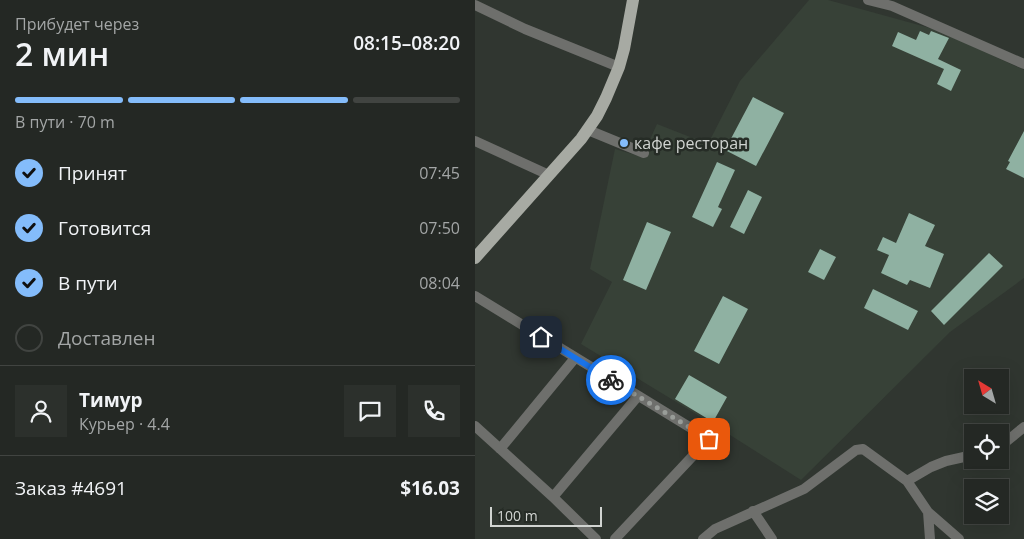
<!DOCTYPE html>
<html lang="ru">
<head>
<meta charset="utf-8">
<style>
	:root { --surface:#242824; --page:#2c302c; --text:#f1f3f6; --muted:#a3a6a6; --line:#414441; --accent:#84bcfb }
	body { margin:0; font-family:"Open Sans",sans-serif; background:var(--page); color:var(--text); height:100vh; display:flex; flex-direction:column; font-size:19px; white-space:nowrap }
	* { box-sizing:border-box; margin:0 }
	p { font-size:16px; color:var(--muted) }
	.icon { flex:none; width:28px; height:28px; fill:none; stroke:currentColor; stroke-width:2; stroke-linecap:round; stroke-linejoin:round }
	.map { position:relative; flex:1; overflow:hidden }
	.side { display:flex; flex-direction:column; background:var(--surface); width:475px }
	.side>* { flex:none }
	.needle { width:32px; rotate:323deg }
	.buttons { position:absolute; left:489px; top:369px; display:grid; gap:10px }
	.buttons a { display:grid; place-items:center; width:45px; height:45px; border-radius:0px; background:var(--surface); box-shadow:0 5px 20px #0002,0 0 0 1px var(--line); font-size:25px }
	.scale { position:absolute; left:15px; bottom:12px; width:112px; box-sizing:border-box; padding-left:5px; border:2px solid #d1d4d1; border-top:0; font-size:14px; line-height:18px; white-space:nowrap; color:#d1d4d1; -webkit-text-stroke:4px #262c26; paint-order:stroke }
	.pin { position:absolute; display:grid; place-items:center; width:42px; height:42px; color:#fff; margin:-21px; border-radius:10px; box-shadow:0 2px 8px #0006 }
	.courier { position:absolute; display:grid; place-items:center; width:50px; height:50px; margin:-25px; border:4px solid #1a73e8; border-radius:50%; background:#fff; color:#222; box-shadow:0 1px 6px #0007 }
	.overview em { font-style:normal; font-weight:600 }
	.overview div { display:flex; flex-direction:column-reverse }
	.overview { display:flex; align-items:center; justify-content:space-between; height:85px; padding:0 15px }
	h1 { font-size:32px; font-weight:600; line-height:38px }
	.bar { display:grid; grid-template-columns:repeat(4,1fr); gap:8px 5px; align-content:center; height:60px; padding:0 15px }
	.bar i { height:6px; border-radius:4px; background:var(--line) }
	.bar .current { background:var(--accent) }
	.bar p { grid-column:span 4 }
	.line { display:flex; align-items:center; gap:12px; padding:0 15px; border-top:1px solid var(--line) }
	.line div { flex:1 }
	.round { display:grid; place-items:center; flex:none; width:52px; height:52px; border-radius:0px; background:var(--page) }
	ol { padding:0 15px; list-style:none }
	li { display:flex; align-items:center; gap:15px; height:55px }
	li p { margin-inline-start:auto }
	li .icon { padding:5px; border-radius:50%; background:var(--accent); color:#111; stroke-width:4 }
	li:last-child { color:var(--muted) }
	li i { width:28px; height:28px; border:2px solid var(--line); border-radius:50% }
	main { display:flex; flex:1; min-height:0 }
	.map>svg:first-child { display:block }
	.built { fill:#374137 }
	.building { fill:#8fb1a2 }
	.lines { fill:none; stroke-linecap:round; stroke-linejoin:round }
	.minor { stroke:#6e6f6c; stroke-width:10 }
	.major { stroke:#a7aaa3; stroke-width:12 }
	.done { stroke:#999d99; stroke-width:5; stroke-dasharray:0 9 }
	.route { stroke:#1a73e8; stroke-width:6 }
	.poi-dot { fill:#84bcfb; stroke:#262c26; stroke-width:2 }
	.labels { text-anchor:middle; stroke-width:5; stroke-linejoin:round; paint-order:stroke }
	.poi-label { font-size:16px; fill:#d1d4d1; stroke:#262c26; text-anchor:start }
</style>
</head>
<body>
<main>
<section class="side">
<div class="overview"><div><h1>2 мин</h1><p>Прибудет через</p></div><em>08:15–08:20</em></div>
<div class="bar"><i class="current"></i><i class="current"></i><i class="current"></i><i></i><p>В пути · 70 m</p></div>
<ol>
<li><svg class="icon" aria-label="check" viewBox="0 0 24 24"><path d="M5 12l5 5 9-10"/></svg>Принят<p>07:45</p></li>
<li><svg class="icon" aria-label="check" viewBox="0 0 24 24"><path d="M5 12l5 5 9-10"/></svg>Готовится<p>07:50</p></li>
<li><svg class="icon" aria-label="check" viewBox="0 0 24 24"><path d="M5 12l5 5 9-10"/></svg>В пути<p>08:04</p></li>
<li><i></i>Доставлен</li>
</ol>
<div class="line" style="height:90px"><a class="round"><svg class="icon" aria-label="person" viewBox="0 0 24 24"><circle cx="12" cy="8" r="4"/><path d="M4 21q1-7 8-7t8 7"/></svg></a><div><b>Тимур</b><p>Курьер · 4.4</p></div><a class="round"><svg class="icon" aria-label="chat" viewBox="0 0 24 24"><path d="M4 5h16v11H9l-5 4z"/></svg></a><a class="round"><svg class="icon" aria-label="phone" viewBox="0 0 24 24"><path d="M5 4h4l2 5-3 2q2 4 5 5l2-3 5 2v4C11 20 4 13 5 4z"/></svg></a></div>
<div class="line" style="height:65px"><div>Заказ #4691</div><b>$16.03</b></div>
</section>
<div class="map">
<svg width="549" height="539" viewBox="0 0 549 539">
	<rect width="100%" height="100%" fill="#303630"/>
	<path class="built" d="M 334,0 L 353,0 L 462,30 L 549,70 L 549,278 L 475,332 L 326,480 L 244,428 L 106,344 L 137,282 L 115,269 L 140,149 L 167,157 L 182,124 L 233,144 L 265,81 Z"/>
	<path class="building" d="M 445,31 L 454,35 L 456,31 L 474,38 L 463,59 L 486,70 L 476,91 L 462,84 L 469,69 L 417,46 L 423,32 L 441,40 Z
		M 278,97 L 309,113 L 281,166 L 250,150 Z
		M 549,131 L 549,178 L 531,169 L 535,162 L 533,161 Z
		M 242,162 L 260,170 L 243,207 L 247,209 L 238,227 L 217,217 Z
		M 273,190 L 287,197 L 269,234 L 255,227 Z
		M 434,213 L 460,225 L 450,246 L 469,254 L 455,288 L 435,280 L 432,285 L 406,273 L 414,255 L 402,250 L 408,237 L 421,243 Z
		M 172,222 L 196,232 L 171,290 L 148,280 Z
		M 345,249 L 361,257 L 349,280 L 333,272 Z
		M 514,253 L 528,266 L 469,325 L 456,311 Z
		M 398,289 L 443,311 L 433,330 L 389,308 Z
		M 248,296 L 273,309 L 244,364 L 219,351 Z
		M 214,375 L 252,397 L 238,422 L 200,399 Z"/>
	<g class="lines">
		<path class="minor" d="M 393,0 L 417,6 L 549,64
			M 0,5 L 50,29 L 144,67
			M 113,130 L 169,153
			M 0,141 L 74,175
			M 0,296 L 234,439
			M 0,426 L 78,497 L 121,539
			M 525,445 L 532,441 L 549,427
			M 25,449 L 100,358
			M 432,481 L 453,512 L 455,539
			M 78,497 L 163,396
			M 278,511 L 297,539
			M 453,512 L 484,539
			M 140,539 L 244,428
			M 228,539 L 240,529 L 329,489 L 381,450 L 388,449 L 432,481 L 456,467 L 471,461 L 498,455"/>
		<path class="major" d="M 0,258 L 106,139 L 122,116 L 131,98 L 144,67 L 149,49 L 158,0"/>
	</g>
	<g class="lines">
		<path class="done" d="M 136,380 L 234,439"/>
		<path class="route" d="M 66,337 L 136,380"/>
	</g>
	<circle class="poi-dot" cx="149" cy="143" r="5"/>
	<g class="labels">
		<g class="poi-label">
			<text x="159" y="149">кафе ресторан</text>
		</g>
	</g>
</svg>
<div class="buttons">
<a><svg class="needle" viewBox="-14 -14 28 28"><path d="M0-13l5 13h-10z" fill="#e53935"/><path d="M0 13l5-13h-10z" fill="#a3a6a6"/></svg></a>
<a><svg class="icon" aria-label="locate" viewBox="0 0 24 24"><circle cx="12" cy="12" r="6"/><path d="M12 2v4M12 18v4M2 12h4M18 12h4"/></svg></a>
<a><svg class="icon" aria-label="layers" viewBox="0 0 24 24"><path d="M12 4l9 5-9 5-9-5zM3 14l9 5 9-5"/></svg></a>
</div>
<div class="scale">100 m</div>
<div class="pin" style="left:234px;top:439px;background:#ea580c"><svg class="icon" aria-label="bag" viewBox="0 0 24 24"><path d="M5 8h14l-1 12H6zM9 8a3 3 0 0 1 6 0"/></svg></div>
<div class="pin" style="left:66px;top:337px;background:#1f2937"><svg class="icon" aria-label="home" viewBox="0 0 24 24"><path d="M3 11l9-7 9 7M6 9v11h12V9"/></svg></div>
<div class="courier" style="left:136px;top:380px"><svg class="icon" aria-label="bike" viewBox="0 0 24 24"><circle cx="6" cy="16" r="4"/><circle cx="18" cy="16" r="4"/><path d="M6 16l4-8h5l3 8M10 8l3 8H6M13 5h3"/></svg></div>
</div>
</main>
</body>
</html>
